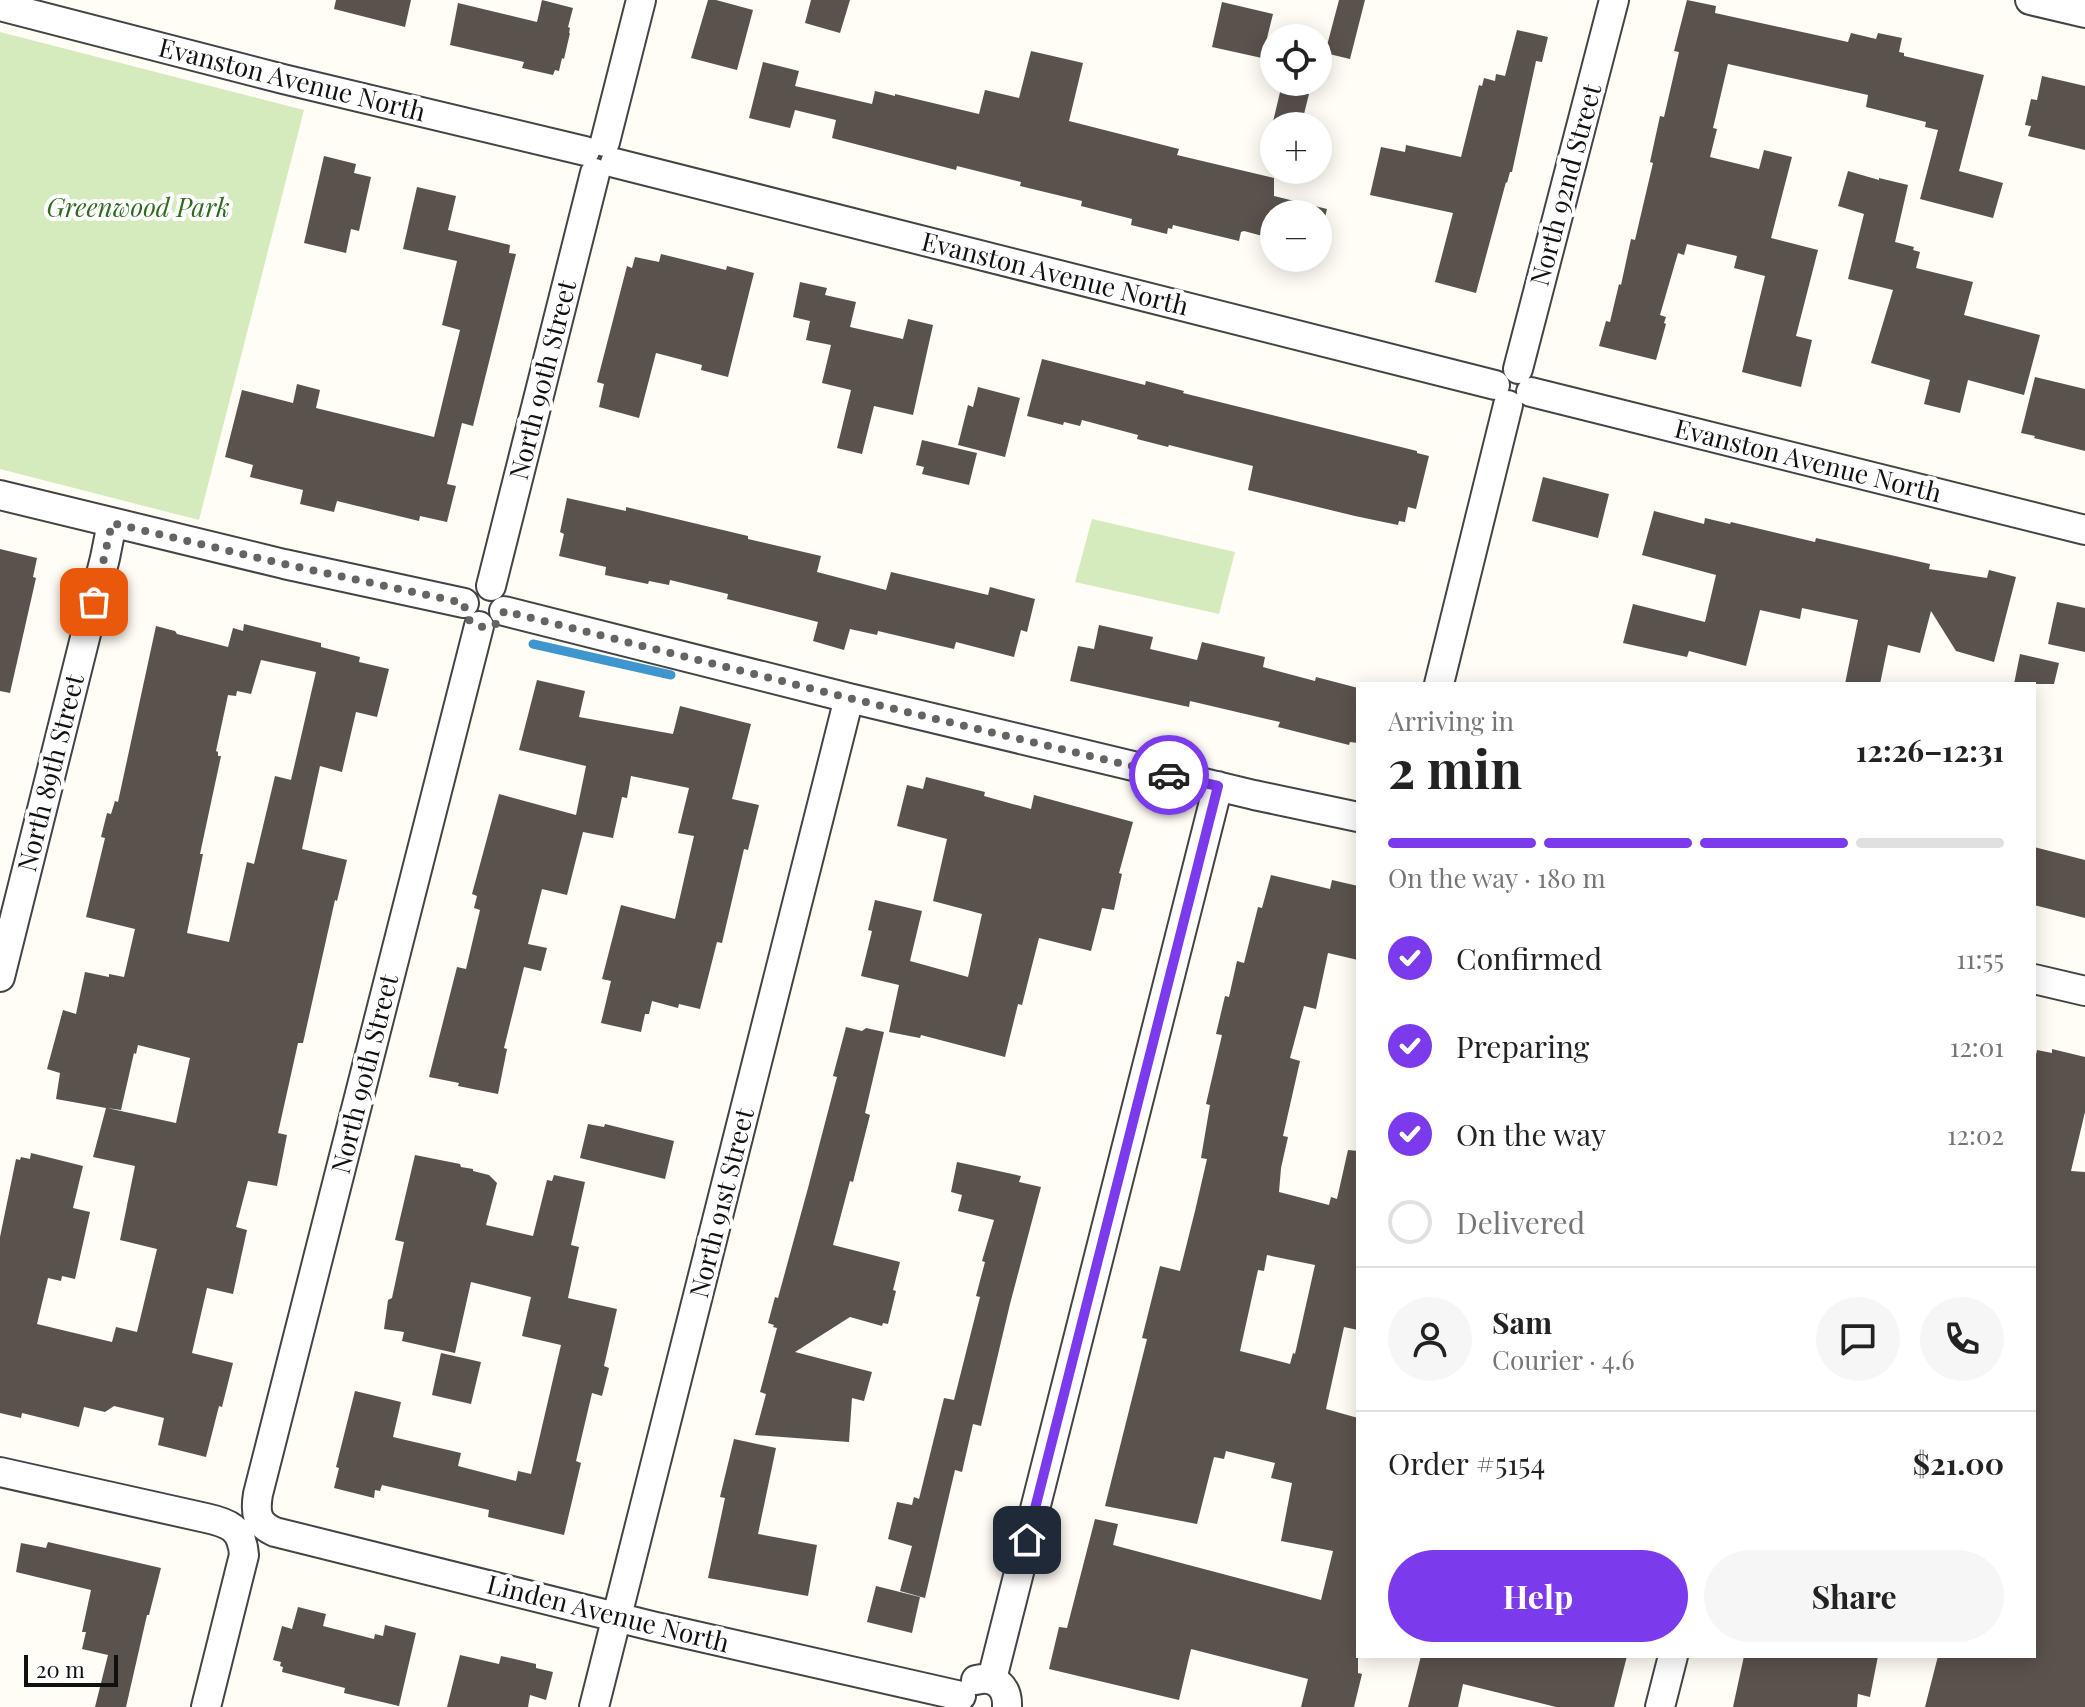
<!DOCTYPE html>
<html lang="en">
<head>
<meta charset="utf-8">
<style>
	:root { --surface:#fff; --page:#f6f6f6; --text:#222; --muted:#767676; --line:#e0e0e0; --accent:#7c3aed }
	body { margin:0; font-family:"Playfair Display",serif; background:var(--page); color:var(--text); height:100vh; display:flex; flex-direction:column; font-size:30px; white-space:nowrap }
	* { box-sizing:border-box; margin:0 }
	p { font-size:26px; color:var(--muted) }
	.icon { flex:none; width:44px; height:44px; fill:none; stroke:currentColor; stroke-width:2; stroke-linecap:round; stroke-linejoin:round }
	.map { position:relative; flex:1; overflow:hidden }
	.drawer { position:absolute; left:1356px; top:682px; width:680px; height:976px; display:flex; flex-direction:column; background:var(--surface); border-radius:0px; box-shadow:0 4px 20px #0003 }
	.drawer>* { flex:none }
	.buttons { position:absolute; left:1260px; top:24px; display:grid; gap:16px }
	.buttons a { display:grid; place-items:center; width:72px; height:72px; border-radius:50%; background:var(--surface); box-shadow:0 4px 20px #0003; font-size:40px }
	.scale { position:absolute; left:24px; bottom:20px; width:94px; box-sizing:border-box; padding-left:8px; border:4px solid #111; border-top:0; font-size:22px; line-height:28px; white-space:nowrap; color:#111; -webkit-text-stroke:6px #fff; paint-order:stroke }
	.pin { position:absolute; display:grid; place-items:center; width:68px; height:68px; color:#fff; margin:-34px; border-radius:16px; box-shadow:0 4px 12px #0006 }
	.courier { position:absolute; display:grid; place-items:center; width:80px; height:80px; margin:-40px; border:6px solid #7c3aed; border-radius:50%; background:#fff; color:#222; box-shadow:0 2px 10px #0007 }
	.summary em { font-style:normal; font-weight:700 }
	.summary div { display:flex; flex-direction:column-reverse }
	.summary { display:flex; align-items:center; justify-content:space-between; height:136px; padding:0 32px }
	h1 { font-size:52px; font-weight:700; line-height:60px }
	.bar { display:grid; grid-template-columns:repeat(4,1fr); gap:12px 8px; align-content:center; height:96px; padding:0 32px }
	.bar i { height:10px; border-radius:6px; background:var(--line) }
	.bar .on { background:var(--accent) }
	.bar p { grid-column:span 4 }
	.line { display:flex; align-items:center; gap:20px; padding:0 32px; border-top:2px solid var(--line) }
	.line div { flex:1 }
	.round { display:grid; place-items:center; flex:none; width:84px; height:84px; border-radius:42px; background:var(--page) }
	ol { padding:0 32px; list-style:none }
	li { display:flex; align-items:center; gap:24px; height:88px }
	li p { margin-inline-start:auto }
	li .icon { padding:8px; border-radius:50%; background:var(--accent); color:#fff; stroke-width:4 }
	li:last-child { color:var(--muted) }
	li i { width:44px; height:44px; border:4px solid var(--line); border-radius:50% }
	.button { display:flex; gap:16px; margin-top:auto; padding:16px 32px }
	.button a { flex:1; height:92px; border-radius:48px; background:var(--accent); color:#fff; font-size:32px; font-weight:700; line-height:92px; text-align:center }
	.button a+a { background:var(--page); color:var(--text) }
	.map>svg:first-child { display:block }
	.green { fill:#d5ebbd }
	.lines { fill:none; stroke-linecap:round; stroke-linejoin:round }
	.stream { stroke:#3f96cf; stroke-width:9 }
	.building { fill:#5a524d; fill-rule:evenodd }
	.minor-casing { stroke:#444; stroke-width:32 }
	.minor { stroke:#fff; stroke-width:28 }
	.done { stroke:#646461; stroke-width:8; stroke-dasharray:0 14.4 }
	.route { stroke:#7c3aed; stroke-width:10 }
	.labels { text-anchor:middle; stroke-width:8; stroke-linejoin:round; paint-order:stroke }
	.street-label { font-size:26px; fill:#111; stroke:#fff }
	.park-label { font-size:26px; font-style:italic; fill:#2f6b1f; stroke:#fff }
</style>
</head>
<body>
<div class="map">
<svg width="2085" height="1707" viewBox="0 0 2085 1707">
	<rect width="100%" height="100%" fill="#fffdf5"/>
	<path class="green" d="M 0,32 L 304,110 L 199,520 L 0,469 Z
		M 1092,519 L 1235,552 L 1219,614 L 1075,582 Z"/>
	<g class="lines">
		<path class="stream" d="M 533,644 L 671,675"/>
	</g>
	<path class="building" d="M 336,0 L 411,0 L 405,27 L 334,9 Z
		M 542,0 L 573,8 L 568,27 L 570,28 L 569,33 L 570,33 L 564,59 L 562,58 L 559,71 L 555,70 L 553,75 L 522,68 L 524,62 L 450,45 L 458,3 L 537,22 Z
		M 708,0 L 716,0 L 753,10 L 737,70 L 691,58 Z
		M 811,0 L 850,0 L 840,33 L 805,23 Z
		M 1339,0 L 1365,0 L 1350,59 L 1325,53 Z
		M 1687,0 L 1716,6 L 1715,13 L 1848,42 L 1851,33 L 1876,39 L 1878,33 L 1902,38 L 1899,52 L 1904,53 L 1904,56 L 1984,75 L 1959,171 L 2003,183 L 1993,218 L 1920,199 L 1938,130 L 1925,127 L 1926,122 L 1866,107 L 1868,95 L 1728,64 L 1713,128 L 1717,129 L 1710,157 L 1759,169 L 1764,150 L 1792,157 L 1771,238 L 1818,250 L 1796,336 L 1812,340 L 1801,387 L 1742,372 L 1765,276 L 1734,268 L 1737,256 L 1687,244 L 1684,255 L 1678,253 L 1660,315 L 1666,317 L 1664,323 L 1666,324 L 1656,360 L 1599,346 L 1606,321 L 1610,322 L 1619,284 L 1621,285 L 1631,239 L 1635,240 L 1653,163 L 1650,162 L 1660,116 L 1664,117 L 1679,52 L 1674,51 Z
		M 1222,2 L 1273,14 L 1262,58 L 1212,47 Z
		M 1517,30 L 1548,37 L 1542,62 L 1536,61 L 1512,172 L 1510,172 L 1507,183 L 1506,182 L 1476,293 L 1435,282 L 1453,213 L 1370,195 L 1381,147 L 1405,152 L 1406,145 L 1461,157 L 1479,85 L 1482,86 L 1484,78 L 1495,81 L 1496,74 L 1505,76 Z
		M 1031,51 L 1083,63 L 1069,121 L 1179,149 L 1177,155 L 1274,178 L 1274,196 L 1327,209 L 1318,247 L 1318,214 L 1274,214 L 1274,239 L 1244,231 L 1241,232 L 1239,241 L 1173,225 L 1172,229 L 1168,228 L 1167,234 L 1131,225 L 1132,219 L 1081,206 L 1082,201 L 1020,186 L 1021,182 L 957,166 L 956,170 L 832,138 L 836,120 L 795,110 L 790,128 L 749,118 L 763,62 L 799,71 L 795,86 L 872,104 L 875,91 L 895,96 L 895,94 L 979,114 L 985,90 L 1019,98 Z
		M 2042,76 L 2085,86 L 2085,150 L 2028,136 L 2031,126 L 2025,125 L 2031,99 L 2037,100 Z
		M 1281,88 L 1309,94 L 1301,126 L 1272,126 Z
		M 324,156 L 356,164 L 354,173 L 371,177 L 359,231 L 351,229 L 346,253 L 304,243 Z
		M 1848,171 L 1879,180 L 1879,178 L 1908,185 L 1895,242 L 1914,247 L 1913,250 L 1920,252 L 1916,268 L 1973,282 L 1964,315 L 2040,335 L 2024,395 L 1968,380 L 1960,413 L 1924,404 L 1930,380 L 1871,363 L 1893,290 L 1848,279 L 1864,214 L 1838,206 Z
		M 417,187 L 456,196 L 448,230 L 510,245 L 509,253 L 516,254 L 473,426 L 462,423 L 447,484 L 456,486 L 447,522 L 420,516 L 419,521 L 337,501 L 334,512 L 300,504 L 303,490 L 250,477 L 253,465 L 225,457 L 242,390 L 293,403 L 297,384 L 320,390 L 316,408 L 434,437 L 460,330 L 442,325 L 457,261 L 403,249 Z
		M 661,254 L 726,270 L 727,266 L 754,273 L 728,377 L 701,370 L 702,365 L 656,353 L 639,418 L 599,407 L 604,384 L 597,382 L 627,266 L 632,268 L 635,257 L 659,262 Z
		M 800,282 L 827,288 L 825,295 L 856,302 L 850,327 L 903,339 L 908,319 L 933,325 L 913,415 L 874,406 L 862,454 L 837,448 L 851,390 L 822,383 L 831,345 L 806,340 L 810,321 L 793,317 Z
		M 1042,359 L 1145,385 L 1146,381 L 1184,391 L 1183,393 L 1417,451 L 1417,453 L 1429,456 L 1416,509 L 1408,507 L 1405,522 L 1399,521 L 1398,525 L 1355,516 L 1248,490 L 1253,466 L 1169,445 L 1168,447 L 1137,439 L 1138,435 L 1082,420 L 1080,426 L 1064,422 L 1063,425 L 1027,416 Z
		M 2035,377 L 2085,389 L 2085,451 L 2034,438 L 2035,436 L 2021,433 Z
		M 978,387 L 1020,398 L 1005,457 L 958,445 L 968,405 L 973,407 Z
		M 922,440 L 977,453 L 969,485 L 922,474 L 924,467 L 916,465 Z
		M 1543,477 L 1609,494 L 1598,538 L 1532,521 Z
		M 567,498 L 626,511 L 626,507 L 748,536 L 748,539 L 821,556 L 817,572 L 886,590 L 891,572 L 988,595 L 990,587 L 1035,599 L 1027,632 L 1021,630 L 1014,657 L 956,642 L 954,649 L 878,631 L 877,635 L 850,629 L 844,650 L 813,641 L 818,622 L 727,599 L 728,594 L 670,580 L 669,585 L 649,581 L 648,584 L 605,575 L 606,567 L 559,556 L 564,534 L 560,532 Z
		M 1654,511 L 1704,524 L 1705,518 L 1730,524 L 1731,522 L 1815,542 L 1816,538 L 1930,564 L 1929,569 L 1987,578 L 1989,570 L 2016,577 L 1994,662 L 1956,651 L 1931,611 L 1920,653 L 1888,645 L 1880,684 L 1845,684 L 1858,620 L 1802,608 L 1800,619 L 1760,610 L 1746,666 L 1689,651 L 1687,657 L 1623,643 L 1633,604 L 1705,622 L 1716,575 L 1642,555 Z
		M 0,549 L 37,558 L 33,577 L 36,578 L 10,693 L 0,691 Z
		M 2057,602 L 2085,608 L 2085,652 L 2048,644 Z
		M 244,624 L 321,643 L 321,647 L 360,657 L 359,662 L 389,669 L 377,717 L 356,712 L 342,772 L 320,766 L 302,849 L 347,860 L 337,901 L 335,900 L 303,1043 L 298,1043 L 278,1133 L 287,1135 L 277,1186 L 248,1181 L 236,1227 L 247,1230 L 233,1294 L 207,1288 L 192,1353 L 233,1363 L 222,1407 L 219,1406 L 206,1457 L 158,1445 L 164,1418 L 114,1406 L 105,1412 L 84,1407 L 79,1427 L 22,1413 L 21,1418 L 0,1413 L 0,1237 L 16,1159 L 20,1160 L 21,1157 L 30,1159 L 31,1153 L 83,1166 L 73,1208 L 90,1212 L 75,1279 L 62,1276 L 61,1281 L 48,1278 L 37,1324 L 112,1342 L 116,1327 L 137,1332 L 157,1249 L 120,1240 L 135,1166 L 93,1157 L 106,1108 L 56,1099 L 60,1073 L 47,1069 L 63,1010 L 76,1014 L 85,972 L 109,977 L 109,974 L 124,977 L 135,929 L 86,917 L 105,838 L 101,837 L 107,813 L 111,814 L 115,801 L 118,802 L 156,626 L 175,631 L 177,634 L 228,647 L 233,628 L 243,631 ZM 261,660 L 316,672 L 291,780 L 275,776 L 254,864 L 247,862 L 229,942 L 187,933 L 203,854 L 200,854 L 221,756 L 218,756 L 218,752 L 216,751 L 228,695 L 236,696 L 237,691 L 251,694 ZM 138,1045 L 190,1058 L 176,1123 L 107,1108 L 121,1110 L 134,1053 L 136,1054 Z
		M 1099,625 L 1153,637 L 1150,649 L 1197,660 L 1202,642 L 1265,657 L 1263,667 L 1315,681 L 1316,677 L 1358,688 L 1358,743 L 1350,742 L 1349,745 L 1278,727 L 1280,722 L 1190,701 L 1189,707 L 1070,681 L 1078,646 L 1094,649 Z
		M 2020,654 L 2059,663 L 2054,684 L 2014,684 Z
		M 537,680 L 585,691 L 579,717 L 673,734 L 680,706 L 751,724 L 732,799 L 759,805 L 748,850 L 744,849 L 722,943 L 717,942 L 700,1009 L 679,1004 L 678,1008 L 652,1001 L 649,1014 L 645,1014 L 641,1032 L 601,1023 L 611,981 L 602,979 L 621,905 L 675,919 L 694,836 L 678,833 L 689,788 L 631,776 L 627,798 L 622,797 L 613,838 L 583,832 L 567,895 L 542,889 L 528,944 L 547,948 L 541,971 L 524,967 L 504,1048 L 507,1049 L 498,1094 L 458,1086 L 459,1083 L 429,1077 L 457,967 L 466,969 L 480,910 L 474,908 L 477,896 L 472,894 L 499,794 L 576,815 L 586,766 L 519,750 Z
		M 926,777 L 985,792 L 984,796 L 1031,809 L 1034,795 L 1133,822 L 1119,873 L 1122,874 L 1114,910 L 1102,908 L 1091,951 L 1039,938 L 1022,1005 L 1018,1004 L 1005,1057 L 921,1035 L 920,1038 L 889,1032 L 899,985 L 861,976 L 872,931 L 868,930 L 875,900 L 922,911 L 910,961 L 968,977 L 982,914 L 933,901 L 947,839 L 897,826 L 907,785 L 923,789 Z
		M 2034,847 L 2085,860 L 2085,918 L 2034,905 Z
		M 1271,875 L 1330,889 L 1332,880 L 1358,886 L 1358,960 L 1328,953 L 1316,1009 L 1304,1006 L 1290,1058 L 1300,1061 L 1283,1136 L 1288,1137 L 1281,1168 L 1279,1192 L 1329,1205 L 1331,1197 L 1337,1199 L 1348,1150 L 1358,1151 L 1358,1330 L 1344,1327 L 1326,1409 L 1358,1418 L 1358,1673 L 1362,1674 L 1354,1707 L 1301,1707 L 1308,1679 L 1191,1649 L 1179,1700 L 1049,1669 L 1059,1627 L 1067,1628 L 1095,1519 L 1118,1524 L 1113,1545 L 1321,1600 L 1333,1551 L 1281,1541 L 1292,1483 L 1271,1478 L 1275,1463 L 1226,1451 L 1224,1459 L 1214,1457 L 1197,1524 L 1105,1506 L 1147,1339 L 1142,1338 L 1160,1266 L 1180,1271 L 1195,1211 L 1207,1159 L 1201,1158 L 1210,1105 L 1206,1104 L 1222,1035 L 1216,1034 L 1225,996 L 1229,997 L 1237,961 L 1244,963 L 1258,907 L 1262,908 ZM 1267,1255 L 1315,1265 L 1295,1354 L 1293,1353 L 1290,1364 L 1240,1351 L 1258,1270 L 1264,1271 Z
		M 846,1027 L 862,1031 L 866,1028 L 884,1032 L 865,1113 L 870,1115 L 853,1182 L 850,1181 L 833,1245 L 900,1262 L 893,1290 L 896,1291 L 888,1324 L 883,1323 L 882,1326 L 850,1317 L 795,1352 L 872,1372 L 864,1401 L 852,1398 L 849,1442 L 755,1435 L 766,1394 L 760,1392 L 777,1328 L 773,1327 L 774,1325 L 768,1323 L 775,1297 L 778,1298 L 808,1188 L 837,1077 L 833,1076 Z
		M 2052,1049 L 2085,1057 L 2085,1112 L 2071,1171 L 2085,1172 L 2085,1707 L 1925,1707 L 1938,1656 L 2034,1656 L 2034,1064 L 2037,1050 L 2052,1053 Z
		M 588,1124 L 604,1127 L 605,1124 L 674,1141 L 665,1179 L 580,1158 Z
		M 415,1155 L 460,1164 L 461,1167 L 473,1169 L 473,1171 L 489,1175 L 497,1183 L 486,1225 L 533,1236 L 547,1180 L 552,1181 L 554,1175 L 585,1182 L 571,1245 L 579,1247 L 568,1298 L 617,1309 L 604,1366 L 609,1368 L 602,1396 L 592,1393 L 576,1461 L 581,1463 L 564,1535 L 488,1517 L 489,1510 L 382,1485 L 380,1491 L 375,1490 L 374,1498 L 334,1488 L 339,1468 L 336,1467 L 355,1391 L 401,1402 L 393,1437 L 461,1453 L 458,1466 L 516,1481 L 518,1471 L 531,1474 L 561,1345 L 522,1336 L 531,1297 L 471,1282 L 455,1353 L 402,1341 L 404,1332 L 384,1329 L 388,1300 L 392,1298 L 404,1242 L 395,1240 Z
		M 957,1162 L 1021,1176 L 1019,1182 L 1041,1187 L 1010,1304 L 981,1426 L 973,1424 L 962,1472 L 955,1470 L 925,1598 L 900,1591 L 912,1546 L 888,1539 L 897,1502 L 912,1505 L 914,1497 L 919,1499 L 944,1398 L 954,1400 L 980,1297 L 976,1296 L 985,1262 L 982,1261 L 994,1220 L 958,1211 L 962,1195 L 951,1192 Z
		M 441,1353 L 481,1362 L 471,1404 L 432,1395 Z
		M 734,1439 L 776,1448 L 758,1534 L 817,1545 L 808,1596 L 708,1578 L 725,1498 L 720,1497 Z
		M 48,1542 L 161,1568 L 149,1615 L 147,1615 L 126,1707 L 95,1707 L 108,1655 L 82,1649 L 86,1632 L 82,1632 L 91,1590 L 16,1572 L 21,1543 L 46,1548 Z
		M 876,1586 L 920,1597 L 912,1633 L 867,1622 Z
		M 298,1607 L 326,1614 L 323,1626 L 374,1639 L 375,1634 L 383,1636 L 385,1625 L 416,1633 L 399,1706 L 344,1693 L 345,1688 L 282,1672 L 283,1667 L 280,1666 L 281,1662 L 273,1660 L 282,1626 L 292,1629 Z
		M 460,1655 L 499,1664 L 501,1656 L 536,1664 L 536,1668 L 553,1672 L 546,1700 L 530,1695 L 528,1707 L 447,1707 Z
		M 1421,1656 L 1627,1656 L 1614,1707 L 1556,1707 L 1463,1684 L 1458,1707 L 1408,1707 Z
		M 1744,1656 L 1878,1656 L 1870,1697 L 1858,1694 L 1857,1707 L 1733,1707 Z"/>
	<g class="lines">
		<defs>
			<path id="minor" d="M 2030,0 L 2085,13
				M 0,6 L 283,79 L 585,151
				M 605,142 L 641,0
				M 615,163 L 1495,385
				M 1518,369 L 1614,0
				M 1531,392 L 2085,530
				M 0,495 L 284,564 L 464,603
				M 491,586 L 595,173
				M 504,611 L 849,698 L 1254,795 L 1358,817
				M 479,626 L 258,1494 C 255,1512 256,1524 275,1532 L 652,1626 L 961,1696
				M 1439,684 L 1508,405
				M 0,977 L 105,558 L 112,523
				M 2034,979 L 2085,991
				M 0,1472 L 206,1518 C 229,1523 242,1528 244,1555 L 206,1707
				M 992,1679 L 1218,786
				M 976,1680 C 995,1675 1008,1687 1007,1707
				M 594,1707 L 849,698
				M 1660,1707 L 1673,1656"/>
		</defs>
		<use href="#minor" class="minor-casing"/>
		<use href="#minor" class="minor"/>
	</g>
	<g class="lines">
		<path class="done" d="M 94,602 L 112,523 L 284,564 L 464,603 L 466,617 C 480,632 498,631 504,611 L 849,698 L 1169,775"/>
		<path class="route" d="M 1027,1540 L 1218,786 L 1169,775"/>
	</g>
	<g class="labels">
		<g class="street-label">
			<text transform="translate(292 80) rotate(14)" y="9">Evanston Avenue North</text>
			<text transform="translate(1566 185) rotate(-75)" y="9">North 92nd Street</text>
			<text transform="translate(1055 274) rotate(14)" y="9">Evanston Avenue North</text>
			<text transform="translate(543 380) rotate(-76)" y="9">North 90th Street</text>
			<text transform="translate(1808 461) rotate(14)" y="9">Evanston Avenue North</text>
			<text transform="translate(51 773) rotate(-76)" y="9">North 89th Street</text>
			<text transform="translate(365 1074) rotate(-76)" y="9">North 90th Street</text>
			<text transform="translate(722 1203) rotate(-76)" y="9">North 91st Street</text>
			<text transform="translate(608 1614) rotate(14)" y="9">Linden Avenue North</text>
		</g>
		<g class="park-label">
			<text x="138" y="217">Greenwood Park</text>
		</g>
	</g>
</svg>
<div class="buttons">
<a><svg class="icon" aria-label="locate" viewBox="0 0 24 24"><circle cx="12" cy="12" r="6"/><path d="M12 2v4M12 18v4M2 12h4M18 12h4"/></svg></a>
<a>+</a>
<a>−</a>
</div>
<div class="scale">20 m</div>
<div class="pin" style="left:94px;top:602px;background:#ea580c"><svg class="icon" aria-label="bag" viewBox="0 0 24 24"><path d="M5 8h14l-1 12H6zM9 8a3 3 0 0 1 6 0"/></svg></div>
<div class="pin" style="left:1027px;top:1540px;background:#1f2937"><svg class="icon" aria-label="home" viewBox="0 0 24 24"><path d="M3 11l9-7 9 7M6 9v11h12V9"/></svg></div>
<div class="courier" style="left:1169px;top:775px"><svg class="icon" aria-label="car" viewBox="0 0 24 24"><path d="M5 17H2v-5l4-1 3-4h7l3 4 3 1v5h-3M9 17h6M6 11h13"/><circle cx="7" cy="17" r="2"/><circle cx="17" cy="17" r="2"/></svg></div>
<section class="drawer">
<div class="summary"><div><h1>2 min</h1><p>Arriving in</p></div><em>12:26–12:31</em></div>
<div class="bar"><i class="on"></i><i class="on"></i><i class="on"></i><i></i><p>On the way · 180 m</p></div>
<ol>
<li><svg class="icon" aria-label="check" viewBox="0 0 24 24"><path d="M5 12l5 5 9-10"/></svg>Confirmed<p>11:55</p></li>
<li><svg class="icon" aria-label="check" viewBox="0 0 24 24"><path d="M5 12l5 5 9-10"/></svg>Preparing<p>12:01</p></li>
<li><svg class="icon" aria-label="check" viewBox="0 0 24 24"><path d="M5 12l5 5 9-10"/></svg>On the way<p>12:02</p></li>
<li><i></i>Delivered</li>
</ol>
<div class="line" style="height:144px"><a class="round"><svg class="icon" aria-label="person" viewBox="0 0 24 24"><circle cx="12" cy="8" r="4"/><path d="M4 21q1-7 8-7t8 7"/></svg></a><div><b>Sam</b><p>Courier · 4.6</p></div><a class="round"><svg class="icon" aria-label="chat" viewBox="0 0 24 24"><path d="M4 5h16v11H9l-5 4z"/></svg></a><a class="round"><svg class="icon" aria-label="phone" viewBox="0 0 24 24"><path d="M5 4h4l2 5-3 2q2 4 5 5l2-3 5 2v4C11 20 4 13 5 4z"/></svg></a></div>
<div class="line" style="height:104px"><div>Order #5154</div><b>$21.00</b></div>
<div class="button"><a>Help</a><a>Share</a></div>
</section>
</div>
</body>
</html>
